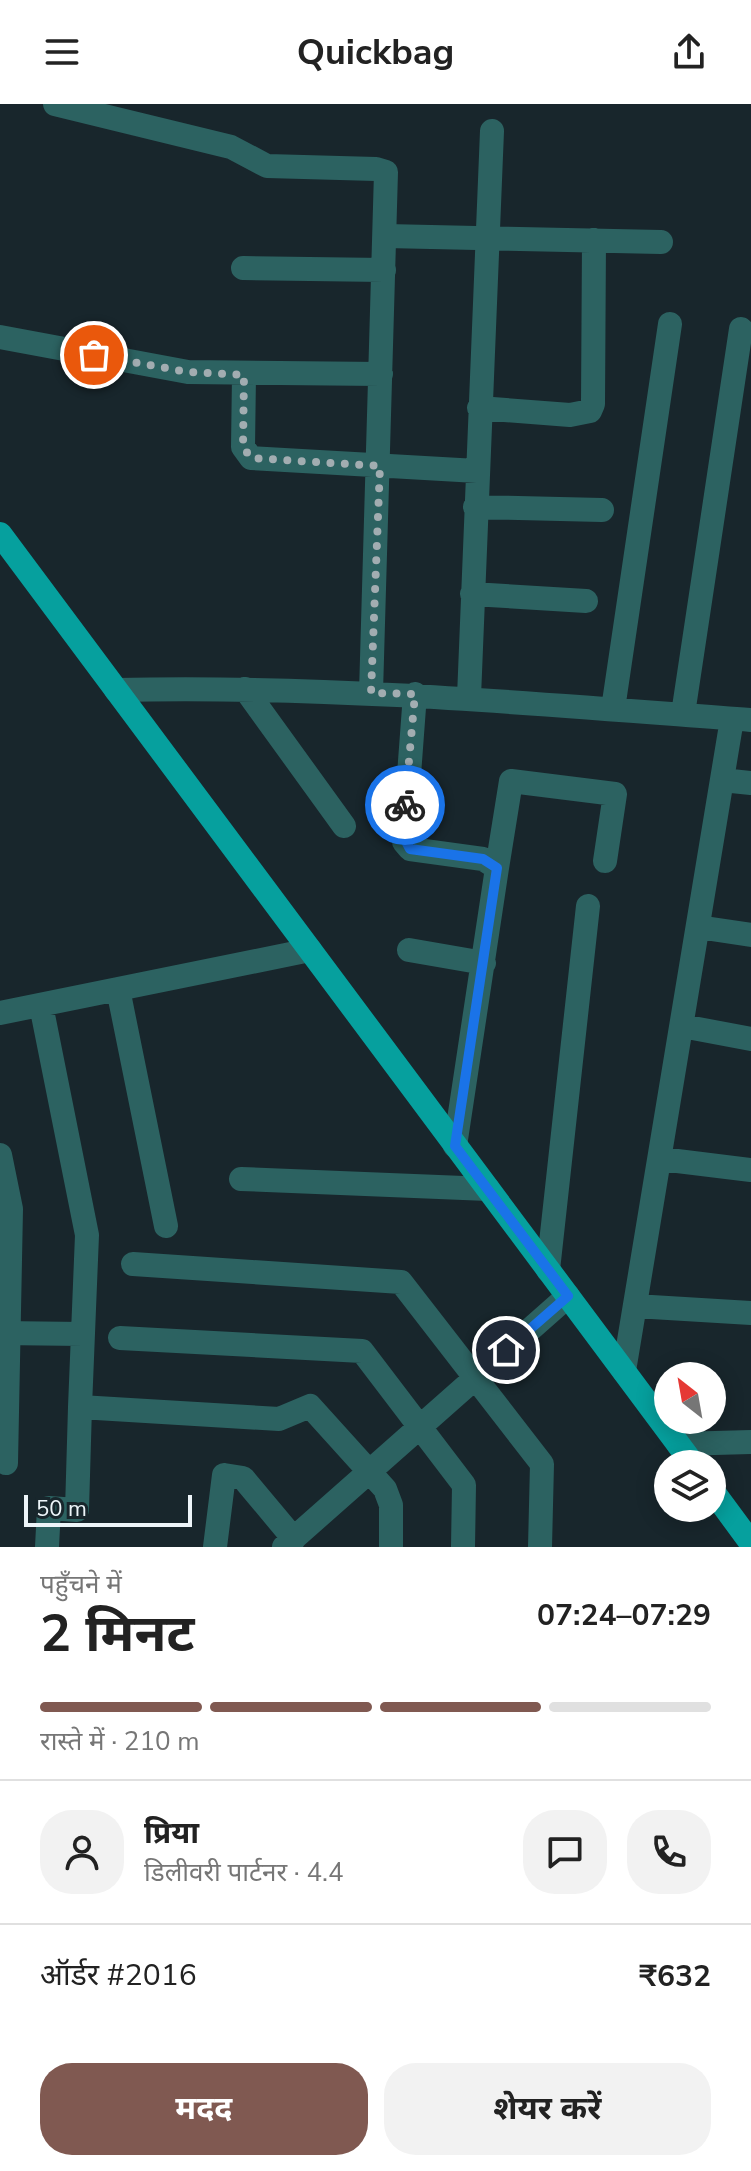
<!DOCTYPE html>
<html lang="hi">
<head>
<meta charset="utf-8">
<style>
	:root { --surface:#fff; --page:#f2f2f2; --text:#222; --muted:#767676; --line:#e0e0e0; --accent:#805951 }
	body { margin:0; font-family:"Nunito Sans","Noto Sans Devanagari",sans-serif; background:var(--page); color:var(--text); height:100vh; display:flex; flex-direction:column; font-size:30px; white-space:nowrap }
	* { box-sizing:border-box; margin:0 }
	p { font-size:26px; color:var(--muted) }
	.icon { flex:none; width:44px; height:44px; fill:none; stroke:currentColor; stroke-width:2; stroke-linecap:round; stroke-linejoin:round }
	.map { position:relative; height:1443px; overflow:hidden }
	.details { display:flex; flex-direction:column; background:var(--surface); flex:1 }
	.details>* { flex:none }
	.needle { width:52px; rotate:329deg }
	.controls { position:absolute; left:654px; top:1258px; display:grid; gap:16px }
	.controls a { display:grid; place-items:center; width:72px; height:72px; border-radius:50%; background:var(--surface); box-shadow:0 4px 20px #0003; font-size:40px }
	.scale { position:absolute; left:24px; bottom:20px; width:168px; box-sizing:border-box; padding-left:8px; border:4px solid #edf5f9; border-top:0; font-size:22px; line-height:28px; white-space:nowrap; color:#edf5f9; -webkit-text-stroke:6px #18262c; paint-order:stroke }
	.pin { position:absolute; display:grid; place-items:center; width:68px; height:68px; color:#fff; margin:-34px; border:4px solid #fff; border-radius:50%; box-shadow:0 2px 8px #0007 }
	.courier { position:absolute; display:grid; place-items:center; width:80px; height:80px; margin:-40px; border:6px solid #1a73e8; border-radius:50%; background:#fff; color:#222; box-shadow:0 2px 10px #0007 }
	.summary em { font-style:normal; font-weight:700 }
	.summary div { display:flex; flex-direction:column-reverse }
	.summary { display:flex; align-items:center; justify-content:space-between; height:136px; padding:0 40px }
	h1 { font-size:52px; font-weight:700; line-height:60px }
	.bar { display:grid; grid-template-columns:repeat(4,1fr); gap:12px 8px; align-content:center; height:96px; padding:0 40px }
	.bar i { height:10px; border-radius:6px; background:var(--line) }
	.bar .current { background:var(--accent) }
	.bar p { grid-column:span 4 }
	.line { display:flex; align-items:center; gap:20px; padding:0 40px; border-top:2px solid var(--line) }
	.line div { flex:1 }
	.round { display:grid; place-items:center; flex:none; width:84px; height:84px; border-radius:32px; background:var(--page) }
	.action { display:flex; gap:16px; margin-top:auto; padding:16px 40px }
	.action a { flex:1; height:92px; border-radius:32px; background:var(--accent); color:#fff; font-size:32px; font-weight:700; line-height:92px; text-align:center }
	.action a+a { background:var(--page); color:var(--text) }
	header { display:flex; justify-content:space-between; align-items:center; height:104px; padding:0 40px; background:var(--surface); font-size:36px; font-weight:700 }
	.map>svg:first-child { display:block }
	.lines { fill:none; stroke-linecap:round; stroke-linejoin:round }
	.minor { stroke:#2c6261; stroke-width:24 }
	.major { stroke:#06a09e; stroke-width:24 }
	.done { stroke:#a2adb1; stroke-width:8; stroke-dasharray:0 14.4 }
	.route { stroke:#1a73e8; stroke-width:10 }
</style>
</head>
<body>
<header><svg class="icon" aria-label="menu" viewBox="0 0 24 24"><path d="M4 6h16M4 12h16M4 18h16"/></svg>Quickbag<svg class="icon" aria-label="share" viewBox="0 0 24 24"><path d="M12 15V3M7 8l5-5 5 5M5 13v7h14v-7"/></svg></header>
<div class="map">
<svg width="751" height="1443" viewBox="0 0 751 1443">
	<rect width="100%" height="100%" fill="#18262c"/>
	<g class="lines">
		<path class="minor" d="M 55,0 L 231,43 L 267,62 L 376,65 L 386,68 L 371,589
			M 386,132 L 661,138
			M 243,164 L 384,166
			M 0,233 L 188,268 L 381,270
			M 244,271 L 243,343 L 251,354 L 477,367
			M 479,304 L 570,311 L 590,307 L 593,300 L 594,136
			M 475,403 L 602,406
			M 472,490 L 586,497
			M 245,585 L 344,722
			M 116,586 C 329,581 539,600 751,616
			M 415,590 L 404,738 L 410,745 L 483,755 L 497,764 L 455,1042
			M 469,593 L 492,27
			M 613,605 L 670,220
			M 683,610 L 741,225
			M 722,676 L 751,679
			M 497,764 L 511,677 L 615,690 L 605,757
			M 698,823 L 751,831
			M 409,846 L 484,859
			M 118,885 L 166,1122
			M 41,901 L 87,1131 L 80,1303 L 279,1315 L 310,1302 L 385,1385 L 391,1401 L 391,1443
			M 0,909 L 310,846
			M 682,922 L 751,935
			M 0,1051 L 11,1105 L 6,1359
			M 661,1055 L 751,1066
			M 241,1075 L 488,1085
			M 133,1160 L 401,1178 L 542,1360 L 540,1443
			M 548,1166 L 588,802
			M 635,1202 L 751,1209
			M 0,1229 L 83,1230
			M 120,1234 L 362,1247 L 464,1381 L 463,1443
			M 624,1267 L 732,615
			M 678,1340 L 751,1338
			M 47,1443 L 49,1404 L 77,1406 L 80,1303
			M 215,1443 L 224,1371 L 243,1374 L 294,1435
			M 284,1443 L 568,1192"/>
		<path class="major" d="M 0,430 L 693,1360
			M 712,1386 L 751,1439"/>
	</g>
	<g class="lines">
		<path class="done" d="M 94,251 L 188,268 L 244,271 L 243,343 L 251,354 L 380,362 L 371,589 L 415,590 L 405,701"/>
		<path class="route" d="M 405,701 L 402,730 L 410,745 L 483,755 L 497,764 L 455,1042 L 568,1192 L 506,1246"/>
	</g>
</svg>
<div class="controls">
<a><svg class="needle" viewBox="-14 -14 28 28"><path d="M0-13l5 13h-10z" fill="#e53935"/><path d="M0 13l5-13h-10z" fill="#767676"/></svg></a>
<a><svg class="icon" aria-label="layers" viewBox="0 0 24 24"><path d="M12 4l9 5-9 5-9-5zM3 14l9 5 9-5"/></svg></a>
</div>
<div class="scale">50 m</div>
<div class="pin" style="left:94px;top:251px;background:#ea580c"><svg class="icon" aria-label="bag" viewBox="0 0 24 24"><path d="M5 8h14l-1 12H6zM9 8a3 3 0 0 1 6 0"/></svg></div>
<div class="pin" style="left:506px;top:1246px;background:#1f2937"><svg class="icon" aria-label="home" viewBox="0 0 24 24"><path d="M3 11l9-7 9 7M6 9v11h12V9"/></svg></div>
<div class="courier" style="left:405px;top:701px"><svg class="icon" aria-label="bike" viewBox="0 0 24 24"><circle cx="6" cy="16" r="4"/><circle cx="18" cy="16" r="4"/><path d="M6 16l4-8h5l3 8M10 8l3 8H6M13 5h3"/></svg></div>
</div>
<section class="details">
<div class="summary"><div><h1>2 मिनट</h1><p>पहुँचने में</p></div><em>07:24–07:29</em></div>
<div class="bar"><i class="current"></i><i class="current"></i><i class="current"></i><i></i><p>रास्ते में · 210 m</p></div>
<div class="line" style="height:144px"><a class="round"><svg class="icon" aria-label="person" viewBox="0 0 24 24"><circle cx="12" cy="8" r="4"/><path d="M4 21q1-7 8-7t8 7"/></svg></a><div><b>प्रिया</b><p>डिलीवरी पार्टनर · 4.4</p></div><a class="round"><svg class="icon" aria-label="chat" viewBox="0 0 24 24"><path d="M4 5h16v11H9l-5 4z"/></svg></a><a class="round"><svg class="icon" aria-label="phone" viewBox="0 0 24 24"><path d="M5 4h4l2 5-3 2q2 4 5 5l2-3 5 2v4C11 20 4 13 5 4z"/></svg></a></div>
<div class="line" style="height:104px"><div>ऑर्डर #2016</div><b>₹632</b></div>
<div class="action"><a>मदद</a><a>शेयर करें</a></div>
</section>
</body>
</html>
